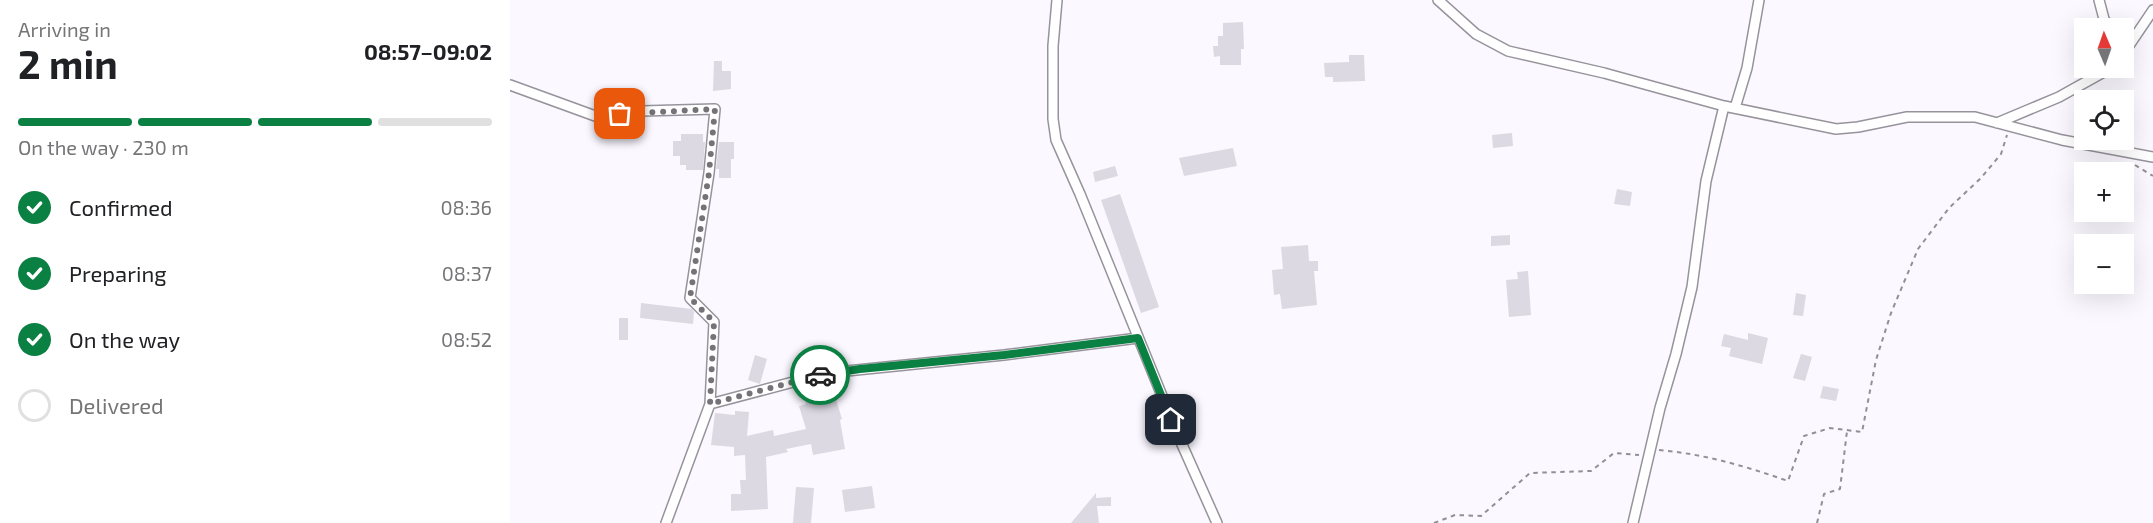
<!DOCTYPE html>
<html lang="en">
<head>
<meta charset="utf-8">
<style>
	:root { --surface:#fff; --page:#f6f6f6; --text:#202124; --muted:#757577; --line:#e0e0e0; --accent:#0b8043 }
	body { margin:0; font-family:"Exo 2",sans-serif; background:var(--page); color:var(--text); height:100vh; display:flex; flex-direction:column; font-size:22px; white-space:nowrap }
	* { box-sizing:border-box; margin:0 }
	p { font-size:20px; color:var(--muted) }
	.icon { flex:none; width:33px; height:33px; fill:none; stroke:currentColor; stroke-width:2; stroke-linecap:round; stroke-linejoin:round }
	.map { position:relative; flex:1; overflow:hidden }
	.drawer { display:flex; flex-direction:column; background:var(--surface); width:510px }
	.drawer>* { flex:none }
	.needle { width:39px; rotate:358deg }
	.tools { position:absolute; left:1564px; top:18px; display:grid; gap:12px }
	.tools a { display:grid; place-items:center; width:60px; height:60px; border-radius:0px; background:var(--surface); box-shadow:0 6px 24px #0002; font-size:30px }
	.pin { position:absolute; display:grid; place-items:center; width:51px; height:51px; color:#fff; margin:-26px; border-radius:12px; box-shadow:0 3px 9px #0006 }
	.courier { position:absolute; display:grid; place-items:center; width:60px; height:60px; margin:-30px; border:4px solid #0b8043; border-radius:50%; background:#fff; color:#222; box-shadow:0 2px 8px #0007 }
	.summary em { font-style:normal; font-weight:700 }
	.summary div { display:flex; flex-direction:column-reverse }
	.summary { display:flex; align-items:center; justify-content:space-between; height:102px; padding:0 18px }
	h1 { font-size:39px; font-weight:700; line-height:45px }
	.bar { display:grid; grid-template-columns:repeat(4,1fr); gap:9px 6px; align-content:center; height:72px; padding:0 18px }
	.bar i { height:8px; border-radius:4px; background:var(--line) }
	.bar .active { background:var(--accent) }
	.bar p { grid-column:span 4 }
	ol { padding:0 18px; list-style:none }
	li { display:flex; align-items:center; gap:18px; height:66px }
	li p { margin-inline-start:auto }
	li .icon { padding:6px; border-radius:50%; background:var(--accent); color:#fff; stroke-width:4 }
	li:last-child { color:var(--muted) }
	li i { width:33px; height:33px; border:3px solid var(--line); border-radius:50% }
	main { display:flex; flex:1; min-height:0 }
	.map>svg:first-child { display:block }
	.building { fill:#dcd9e2 }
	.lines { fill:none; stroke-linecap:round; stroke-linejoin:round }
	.street-casing { stroke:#97939c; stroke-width:12 }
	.path { stroke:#929095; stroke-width:2; stroke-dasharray:4.5 4.5; stroke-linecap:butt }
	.street { stroke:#fff; stroke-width:9 }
	.done { stroke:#757378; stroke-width:6; stroke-dasharray:0 10.8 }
	.route { stroke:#0b8043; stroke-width:8 }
</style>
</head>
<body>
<main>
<section class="drawer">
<div class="summary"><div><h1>2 min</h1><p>Arriving in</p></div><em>08:57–09:02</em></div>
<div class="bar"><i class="active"></i><i class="active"></i><i class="active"></i><i></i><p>On the way · 230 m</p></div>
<ol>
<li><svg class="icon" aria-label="check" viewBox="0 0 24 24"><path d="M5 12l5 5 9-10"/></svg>Confirmed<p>08:36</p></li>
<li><svg class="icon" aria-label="check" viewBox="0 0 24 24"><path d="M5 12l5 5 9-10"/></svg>Preparing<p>08:37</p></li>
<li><svg class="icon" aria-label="check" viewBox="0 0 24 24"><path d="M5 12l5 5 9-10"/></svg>On the way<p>08:52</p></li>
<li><i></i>Delivered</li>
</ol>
</section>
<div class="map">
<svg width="1643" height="523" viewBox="0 0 1643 523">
	<rect width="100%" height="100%" fill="#fbf8ff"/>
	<path class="building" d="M 733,22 L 734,49 L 731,49 L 731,65 L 710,65 L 710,56 L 704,57 L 703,46 L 708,46 L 708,36 L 713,36 L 713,23 Z
		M 839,55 L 854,55 L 855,81 L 823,82 L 823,77 L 815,77 L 814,63 L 839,62 Z
		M 204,61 L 212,61 L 212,71 L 221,71 L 221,89 L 203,91 Z
		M 1002,133 L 1003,146 L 983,148 L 982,135 Z
		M 171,134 L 193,134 L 193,142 L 195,142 L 193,170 L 176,170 L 176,165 L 170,165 L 170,156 L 163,156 L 163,141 L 171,141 Z
		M 209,142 L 224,142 L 224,159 L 221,159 L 221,178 L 209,178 L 209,169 L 206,169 Z
		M 723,148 L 727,166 L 674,176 L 669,158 Z
		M 605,166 L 608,176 L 585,182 L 583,172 Z
		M 1107,189 L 1122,192 L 1120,206 L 1104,204 Z
		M 610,194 L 649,307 L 631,313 L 591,200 Z
		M 1000,235 L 1000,245 L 981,246 L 981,236 Z
		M 798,245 L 799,261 L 808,261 L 808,271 L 804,271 L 807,305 L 772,309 L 770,294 L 764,295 L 762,270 L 773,269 L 771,247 Z
		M 1018,271 L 1021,315 L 999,317 L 996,280 L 1008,279 L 1007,272 Z
		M 1286,293 L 1296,295 L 1293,316 L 1283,315 Z
		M 131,303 L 182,309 L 184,312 L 183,324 L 130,318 Z
		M 109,318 L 118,318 L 118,340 L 109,340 Z
		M 1238,333 L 1258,338 L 1252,364 L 1219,356 L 1221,348 L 1211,346 L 1214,334 L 1238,340 Z
		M 1291,354 L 1302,357 L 1295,381 L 1283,378 Z
		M 245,355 L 257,359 L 250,384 L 238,380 Z
		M 1313,386 L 1329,389 L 1326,401 L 1310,398 Z
		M 318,393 L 319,397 L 325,396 L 332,419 L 330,420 L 335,449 L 303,455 L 301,444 L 276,449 L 278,452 L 256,457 L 258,509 L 221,511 L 221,494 L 231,494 L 230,480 L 236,480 L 235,455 L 224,456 L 224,447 L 201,445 L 205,413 L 225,415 L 225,411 L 239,412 L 237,436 L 263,430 L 264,436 L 296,429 L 289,406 L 296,404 L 295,400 Z
		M 362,486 L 365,508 L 335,512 L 332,490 Z
		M 286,487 L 304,488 L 301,523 L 283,523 Z
		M 586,493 L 586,498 L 601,497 L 601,506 L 587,506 L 589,523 L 561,523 Z"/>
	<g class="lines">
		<defs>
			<path id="street" d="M 547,0 L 543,46 L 543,119 L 546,140 L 570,194 L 670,440 L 707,523
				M 928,0 L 966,34 L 998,51 L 1094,73 L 1214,106 L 1326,129 L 1348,127 L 1397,117 L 1465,117 L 1552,140 L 1643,157
				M 1589,0 L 1594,19 L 1599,28
				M 1614,53 L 1643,10
				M 0,85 L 88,117 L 132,111 L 205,109 L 199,173 L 180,298 L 204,322 L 200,404
				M 1225,108 L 1237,68 L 1249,0
				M 1487,123 L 1549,97 L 1601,68
				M 156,523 L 200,404 L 317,373 L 494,355 L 628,338
				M 1123,523 L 1150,408 L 1166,354 L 1182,287 L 1196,181 L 1214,106"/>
		</defs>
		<use href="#street" class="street-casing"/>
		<path class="path" d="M 1625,165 L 1643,176
			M 1149,450 C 1194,454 1235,466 1278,481 L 1294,436 L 1320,428 L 1352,432 L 1366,360 L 1381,313 L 1408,249 L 1439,208 L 1471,178 L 1491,154 L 1497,135
			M 924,523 L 945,515 L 971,516 L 1020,473 L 1081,471 L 1104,453 L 1129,455
			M 1307,523 L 1314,494 L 1330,489 L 1337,431"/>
		<use href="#street" class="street"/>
	</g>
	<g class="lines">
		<path class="done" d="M 110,114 L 205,109 L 199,173 L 180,298 L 204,322 L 200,404 L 310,375"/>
		<path class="route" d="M 310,375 L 350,369 L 494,355 L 628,338 L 661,420"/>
	</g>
</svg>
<div class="tools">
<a><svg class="needle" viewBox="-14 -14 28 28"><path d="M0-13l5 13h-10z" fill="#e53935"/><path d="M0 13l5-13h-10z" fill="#757577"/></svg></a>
<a><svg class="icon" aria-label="locate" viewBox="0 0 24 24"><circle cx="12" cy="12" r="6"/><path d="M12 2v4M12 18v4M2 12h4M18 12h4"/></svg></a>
<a>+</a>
<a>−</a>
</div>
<div class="pin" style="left:110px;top:114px;background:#ea580c"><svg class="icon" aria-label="bag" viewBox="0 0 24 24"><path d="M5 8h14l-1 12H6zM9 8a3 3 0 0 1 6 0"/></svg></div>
<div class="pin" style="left:661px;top:420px;background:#1f2937"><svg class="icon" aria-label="home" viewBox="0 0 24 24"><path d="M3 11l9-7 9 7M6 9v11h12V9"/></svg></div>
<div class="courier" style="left:310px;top:375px"><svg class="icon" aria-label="car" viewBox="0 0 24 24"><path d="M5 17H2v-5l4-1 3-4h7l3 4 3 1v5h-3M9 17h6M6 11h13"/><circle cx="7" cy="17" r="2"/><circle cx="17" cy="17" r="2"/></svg></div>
</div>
</main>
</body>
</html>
